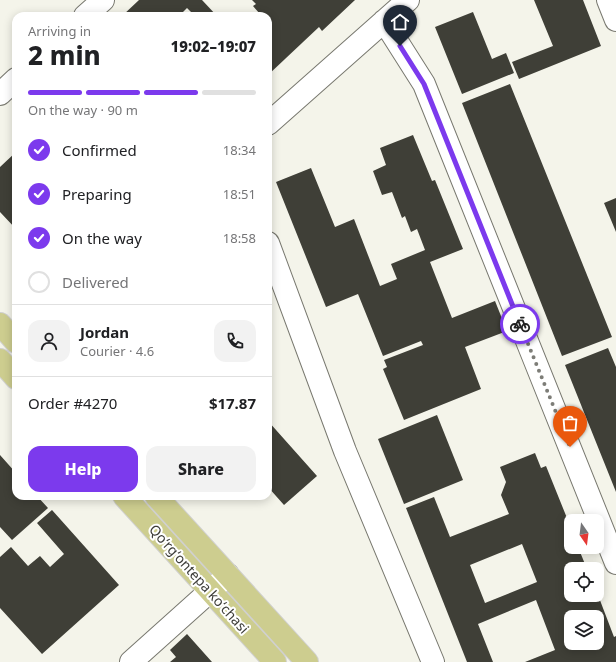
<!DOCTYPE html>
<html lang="en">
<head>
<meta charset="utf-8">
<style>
	:root { --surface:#fff; --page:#f2f2f2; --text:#202124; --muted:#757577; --line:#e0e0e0; --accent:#7c3aed }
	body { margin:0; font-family:"Noto Sans",sans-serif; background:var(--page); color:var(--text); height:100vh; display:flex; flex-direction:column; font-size:15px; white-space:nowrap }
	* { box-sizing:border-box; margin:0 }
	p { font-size:13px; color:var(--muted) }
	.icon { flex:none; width:22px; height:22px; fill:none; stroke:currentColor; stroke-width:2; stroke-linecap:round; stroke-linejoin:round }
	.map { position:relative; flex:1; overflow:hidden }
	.sheet { position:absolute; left:12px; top:12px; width:260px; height:488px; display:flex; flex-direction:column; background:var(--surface); border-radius:12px; box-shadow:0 2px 10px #0003 }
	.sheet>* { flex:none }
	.needle { width:26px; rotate:166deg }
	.fabs { position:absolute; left:564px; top:514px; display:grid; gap:8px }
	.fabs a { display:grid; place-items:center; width:40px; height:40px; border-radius:8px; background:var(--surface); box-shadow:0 2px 10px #0003; font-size:20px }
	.pin { position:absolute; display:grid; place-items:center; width:34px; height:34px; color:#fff; margin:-41px -17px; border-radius:50% 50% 50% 0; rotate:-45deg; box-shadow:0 0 4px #0007 }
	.pin .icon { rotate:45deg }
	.courier { position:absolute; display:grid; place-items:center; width:40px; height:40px; margin:-20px; border:3px solid #7c3aed; border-radius:50%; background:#fff; color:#222; box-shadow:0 1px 5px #0007 }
	.overview em { font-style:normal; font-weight:800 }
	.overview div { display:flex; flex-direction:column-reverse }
	.overview { display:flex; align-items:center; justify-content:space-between; height:68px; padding:0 16px }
	h1 { font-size:26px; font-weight:800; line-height:30px }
	.bar { display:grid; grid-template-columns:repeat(4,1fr); gap:6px 4px; align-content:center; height:48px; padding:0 16px }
	.bar i { height:5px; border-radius:3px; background:var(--line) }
	.bar .active { background:var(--accent) }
	.bar p { grid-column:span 4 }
	.line { display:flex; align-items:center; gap:10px; padding:0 16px; border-top:1px solid var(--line) }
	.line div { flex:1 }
	.round { display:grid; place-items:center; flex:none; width:42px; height:42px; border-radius:12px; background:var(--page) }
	ol { padding:0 16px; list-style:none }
	li { display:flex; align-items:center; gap:12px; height:44px }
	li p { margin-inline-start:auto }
	li .icon { padding:4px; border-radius:50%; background:var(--accent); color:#fff; stroke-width:4 }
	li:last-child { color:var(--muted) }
	li i { width:22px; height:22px; border:2px solid var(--line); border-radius:50% }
	.cta { display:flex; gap:8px; margin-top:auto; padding:8px 16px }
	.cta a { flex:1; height:46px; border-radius:12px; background:var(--accent); color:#fff; font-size:16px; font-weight:800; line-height:46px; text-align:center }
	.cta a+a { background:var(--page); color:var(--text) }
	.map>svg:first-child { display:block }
	.building { fill:#3f3f37; fill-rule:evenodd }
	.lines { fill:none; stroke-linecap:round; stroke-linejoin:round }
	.minor-casing { stroke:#78786f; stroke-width:24 }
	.major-casing { stroke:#d0d0cf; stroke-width:24 }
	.minor { stroke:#fff; stroke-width:22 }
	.major { stroke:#cdcd8f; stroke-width:22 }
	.done { stroke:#7d7d77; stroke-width:4; stroke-dasharray:0 7.2 }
	.route { stroke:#7c3aed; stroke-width:5 }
	.labels { text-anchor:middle; stroke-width:4; stroke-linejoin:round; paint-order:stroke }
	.street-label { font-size:14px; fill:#3d3d39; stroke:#fff }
</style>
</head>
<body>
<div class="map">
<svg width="616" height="662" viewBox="0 0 616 662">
	<rect width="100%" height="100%" fill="#f4f4ea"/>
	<path class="building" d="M 139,0 L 202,0 L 217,16 L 195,16 L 187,8 L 179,16 L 118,16 L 121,13 L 122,16 Z
		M 252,0 L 355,0 L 322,31 L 319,27 L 268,75 L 268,16 L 258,16 L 260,14 L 253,6 L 256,4 Z
		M 534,0 L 583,0 L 601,46 L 519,79 L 512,62 L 553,46 Z
		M 473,12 L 492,59 L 506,53 L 514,73 L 462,94 L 435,27 Z
		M 510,84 L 612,337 L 562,356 L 462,103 Z
		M 413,135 L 432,181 L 435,180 L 463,249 L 430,262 L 452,318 L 495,301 L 507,331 L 465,347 L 481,389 L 404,420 L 383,369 L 387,367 L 384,360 L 423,345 L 421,341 L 383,356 L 358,294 L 326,307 L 276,182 L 311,168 L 335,227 L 354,219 L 380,286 L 397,279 L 391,264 L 425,250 L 417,229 L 411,232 L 405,216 L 402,218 L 392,192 L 382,195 L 373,171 L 386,165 L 380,148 Z
		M 16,152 L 16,229 L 0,212 L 0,167 Z
		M 616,198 L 616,232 L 604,203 Z
		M 608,348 L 616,367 L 616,492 L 565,365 Z
		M 437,415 L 463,480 L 404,504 L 378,439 Z
		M 268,421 L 317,476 L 284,505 L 268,487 Z
		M 535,453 L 541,468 L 546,466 L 571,528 L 571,547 L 578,547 L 587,569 L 571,569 L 571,595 L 598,595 L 614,637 L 616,636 L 616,662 L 525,662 L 555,650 L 536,600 L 478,624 L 493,662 L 467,662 L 406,508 L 434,497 L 450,537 L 509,514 L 501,495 L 506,482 L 500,467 ZM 522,544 L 537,582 L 485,603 L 470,565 ZM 571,617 L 597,617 L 597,643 L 571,643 Z
		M 0,455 L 16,473 L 16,496 L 37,496 L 48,508 L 12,540 L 0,527 Z
		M 52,510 L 119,585 L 42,654 L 0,608 L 0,557 L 11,547 L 28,566 L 40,556 L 50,567 L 64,554 L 37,523 Z
		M 187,634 L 212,662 L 170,662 L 176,657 L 170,650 Z"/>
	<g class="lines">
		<defs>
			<path id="minor" d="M 608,0 L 616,20
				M 85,16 L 103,0
				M 384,21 L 424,84 L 616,563
				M 0,94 L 16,79
				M 268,124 L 408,0
				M 268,243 L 345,451 L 433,662
				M 131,662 L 228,575"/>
			<path id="major" d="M 0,324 L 16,342
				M 0,360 L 16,378
				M 124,496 L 275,662
				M 156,496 L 307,662"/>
		</defs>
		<use href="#minor" class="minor-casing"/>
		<use href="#major" class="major-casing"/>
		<use href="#minor" class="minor"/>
		<use href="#major" class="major"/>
	</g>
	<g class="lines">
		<path class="done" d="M 520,324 L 570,447"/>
		<path class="route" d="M 400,46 L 424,84 L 520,324"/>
	</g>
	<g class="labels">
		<g class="street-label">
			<text transform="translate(199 579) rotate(48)" y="5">Qoʻrgʻontepa koʻchasi</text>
		</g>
	</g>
</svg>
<div class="fabs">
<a><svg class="needle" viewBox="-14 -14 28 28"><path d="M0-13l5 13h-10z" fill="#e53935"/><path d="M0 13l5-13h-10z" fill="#757577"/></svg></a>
<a><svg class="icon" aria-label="locate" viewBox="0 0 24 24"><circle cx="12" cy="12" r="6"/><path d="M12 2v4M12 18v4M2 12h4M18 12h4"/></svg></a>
<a><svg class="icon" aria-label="layers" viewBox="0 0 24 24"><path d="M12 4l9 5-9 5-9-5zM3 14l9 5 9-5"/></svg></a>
</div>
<div class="pin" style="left:570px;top:447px;background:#ea580c"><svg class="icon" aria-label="bag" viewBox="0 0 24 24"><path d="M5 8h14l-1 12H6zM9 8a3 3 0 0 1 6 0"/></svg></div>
<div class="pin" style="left:400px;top:46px;background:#1f2937"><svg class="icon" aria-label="home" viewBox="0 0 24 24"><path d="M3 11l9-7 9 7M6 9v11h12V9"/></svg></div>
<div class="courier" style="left:520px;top:324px"><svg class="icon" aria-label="bike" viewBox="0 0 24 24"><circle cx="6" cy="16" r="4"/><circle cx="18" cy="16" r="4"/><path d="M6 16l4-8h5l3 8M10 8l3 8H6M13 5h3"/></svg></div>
<section class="sheet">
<div class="overview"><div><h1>2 min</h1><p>Arriving in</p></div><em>19:02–19:07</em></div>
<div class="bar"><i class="active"></i><i class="active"></i><i class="active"></i><i></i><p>On the way · 90 m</p></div>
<ol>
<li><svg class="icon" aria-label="check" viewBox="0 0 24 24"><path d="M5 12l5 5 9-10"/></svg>Confirmed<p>18:34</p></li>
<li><svg class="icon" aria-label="check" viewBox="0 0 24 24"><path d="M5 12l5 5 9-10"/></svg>Preparing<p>18:51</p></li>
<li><svg class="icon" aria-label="check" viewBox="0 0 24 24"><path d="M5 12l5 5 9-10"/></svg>On the way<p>18:58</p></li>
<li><i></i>Delivered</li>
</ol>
<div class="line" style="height:72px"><a class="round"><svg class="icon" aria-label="person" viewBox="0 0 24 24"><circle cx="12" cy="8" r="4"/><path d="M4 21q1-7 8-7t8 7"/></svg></a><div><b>Jordan</b><p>Courier · 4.6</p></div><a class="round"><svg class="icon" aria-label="phone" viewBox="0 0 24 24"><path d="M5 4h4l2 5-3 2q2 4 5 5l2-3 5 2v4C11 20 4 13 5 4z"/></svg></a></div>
<div class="line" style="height:52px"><div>Order #4270</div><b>$17.87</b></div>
<div class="cta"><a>Help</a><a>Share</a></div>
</section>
</div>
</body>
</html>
